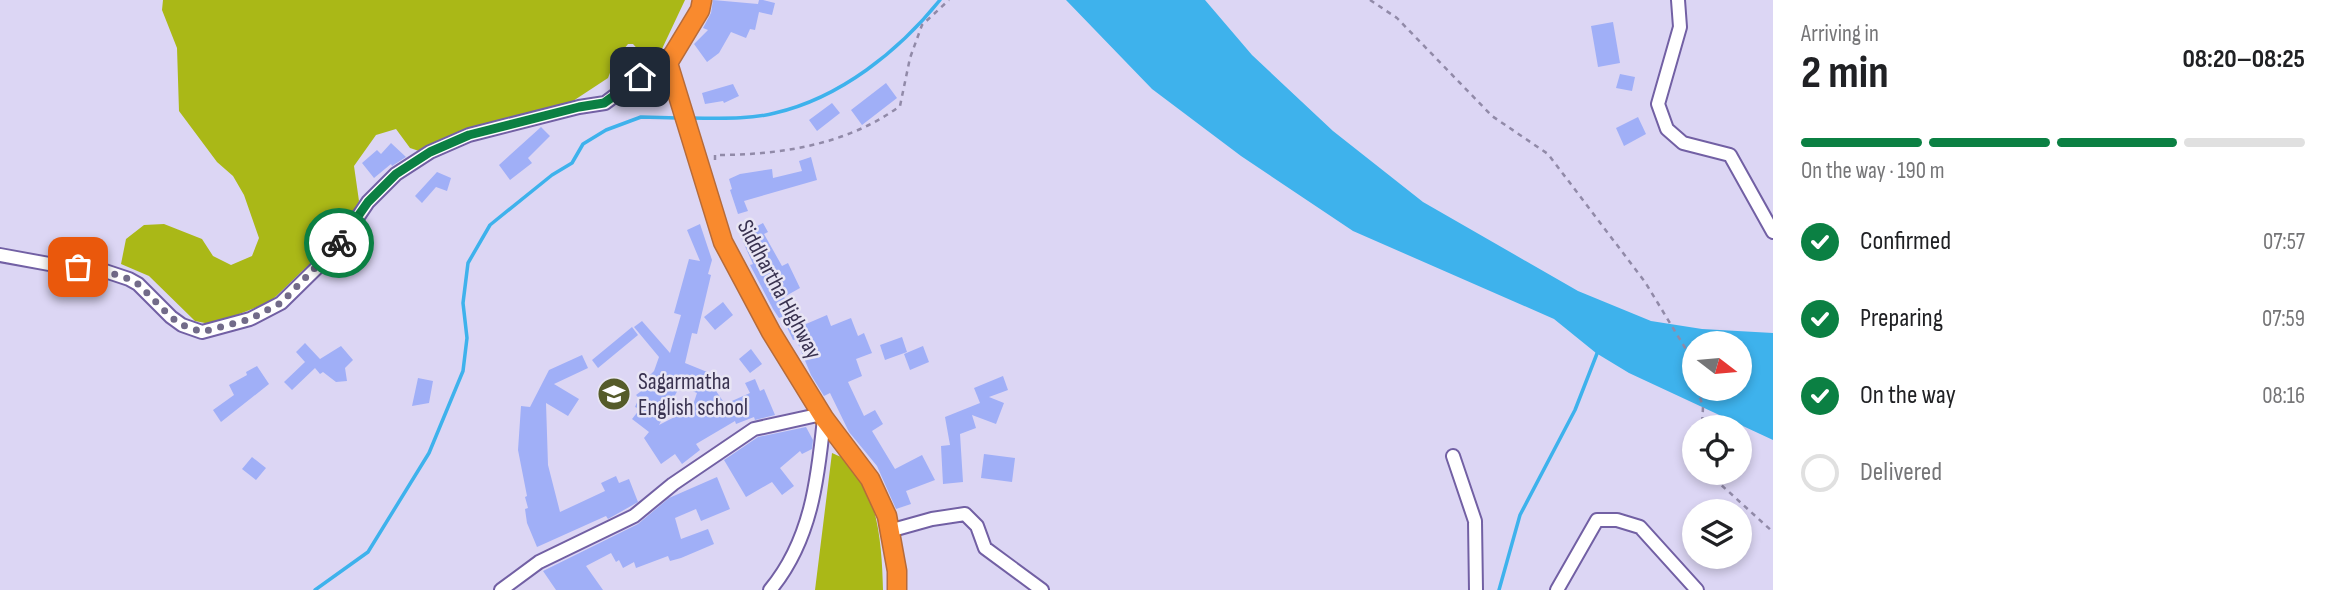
<!DOCTYPE html>
<html lang="en">
<head>
<meta charset="utf-8">
<style>
	:root { --surface:#fff; --page:#f6f6f6; --text:#202124; --muted:#757577; --line:#e0e0e0; --accent:#0b8043 }
	body { margin:0; font-family:"Sofia Sans Condensed",sans-serif; background:var(--page); color:var(--text); height:100vh; display:flex; flex-direction:column; font-size:26px; white-space:nowrap }
	* { box-sizing:border-box; margin:0 }
	p { font-size:23px; color:var(--muted) }
	.icon { flex:none; width:38px; height:38px; fill:none; stroke:currentColor; stroke-width:2; stroke-linecap:round; stroke-linejoin:round }
	.map { position:relative; flex:1; overflow:hidden }
	.panel { display:flex; flex-direction:column; background:var(--surface); width:560px }
	.panel>* { flex:none }
	.needle { width:46px; rotate:106deg }
	.buttons { position:absolute; left:1682px; top:331px; display:grid; gap:14px }
	.buttons a { display:grid; place-items:center; width:70px; height:70px; border-radius:50%; background:var(--surface); box-shadow:0 4px 10px #0003; font-size:35px }
	.pin { position:absolute; display:grid; place-items:center; width:60px; height:60px; color:#fff; margin:-30px; border-radius:14px; box-shadow:0 4px 10px #0006 }
	.courier { position:absolute; display:grid; place-items:center; width:70px; height:70px; margin:-35px; border:5px solid #0b8043; border-radius:50%; background:#fff; color:#222; box-shadow:0 2px 9px #0007 }
	.overview em { font-style:normal; font-weight:700 }
	.overview div { display:flex; flex-direction:column-reverse }
	.overview { display:flex; align-items:center; justify-content:space-between; height:119px; padding:0 28px }
	h1 { font-size:46px; font-weight:700; line-height:52px }
	.bar { display:grid; grid-template-columns:repeat(4,1fr); gap:10px 7px; align-content:center; height:84px; padding:0 28px }
	.bar i { height:9px; border-radius:5px; background:var(--line) }
	.bar .current { background:var(--accent) }
	.bar p { grid-column:span 4 }
	ol { padding:0 28px; list-style:none }
	li { display:flex; align-items:center; gap:21px; height:77px }
	li p { margin-inline-start:auto }
	li .icon { padding:7px; border-radius:50%; background:var(--accent); color:#fff; stroke-width:4 }
	li:last-child { color:var(--muted) }
	li i { width:38px; height:38px; border:4px solid var(--line); border-radius:50% }
	main { display:flex; flex:1; min-height:0 }
	.map>svg:first-child { display:block }
	.forest { fill:#aab817 }
	.water { fill:#3eb2ec; fill-rule:evenodd }
	.lines { fill:none; stroke-linecap:round; stroke-linejoin:round }
	.stream { stroke:#3eb2ec; stroke-width:3.5 }
	.building { fill:#a0aff7; fill-rule:evenodd }
	.minor-casing { stroke:#7260a4; stroke-width:16 }
	.highway-casing { stroke:#b66b3a; stroke-width:21 }
	.path { stroke:#918aa8; stroke-width:2.5; stroke-dasharray:5 5; stroke-linecap:butt }
	.minor { stroke:#fff; stroke-width:12 }
	.highway { stroke:#f98a2e; stroke-width:18 }
	.done { stroke:#726b89; stroke-width:7; stroke-dasharray:0 12.6 }
	.route { stroke:#0b8043; stroke-width:9 }
	.labels { text-anchor:middle; stroke-width:5; stroke-linejoin:round; paint-order:stroke }
	.street-label { font-size:23px; fill:#393250; stroke:#e8e5f4 }
	.poi-label { font-size:23px; fill:#393250; stroke:#e8e5f4; text-anchor:start }
</style>
</head>
<body>
<main>
<div class="map">
<svg width="1773" height="590" viewBox="0 0 1773 590">
	<rect width="100%" height="100%" fill="#dcd6f4"/>
	<path class="forest" d="M 163,0 L 685,0 L 661,51 L 643,55 L 633,44 L 628,44 L 615,60 L 608,78 L 573,101 L 467,130 L 419,151 L 410,148 L 396,129 L 376,135 L 354,166 L 359,201 L 344,231 L 270,302 L 221,321 L 210,324 L 195,321 L 149,276 L 121,264 L 126,239 L 144,225 L 164,224 L 202,239 L 213,256 L 231,265 L 252,256 L 259,238 L 244,195 L 233,176 L 217,162 L 179,111 L 177,48 L 162,10 Z
		M 832,453 C 838,456 847,458 851,463 C 879,497 882,549 883,590 L 815,590 Z"/>
	<path class="water" d="M 1066,0 L 1205,0 L 1252,55 L 1333,131 L 1423,202 L 1578,291 L 1651,321 L 1702,329 L 1773,333 L 1773,440 L 1629,373 L 1596,353 L 1554,319 L 1353,231 L 1241,156 L 1152,89 ZM 1694,343 L 1740,343 L 1740,388 L 1694,388 Z"/>
	<g class="lines">
		<path class="stream" d="M 689,118 C 717,118 748,120 775,113 C 840,98 899,51 940,0
			M 315,590 L 368,552 L 429,453 L 463,371 L 467,338 L 463,303 L 468,263 L 490,225 L 552,175 L 572,163 L 583,144 L 606,130 L 641,117 L 678,118
			M 1499,590 L 1520,515 L 1575,410 L 1598,351"/>
	</g>
	<path class="building" d="M 713,0 L 758,4 L 759,0 L 763,0 L 775,3 L 772,15 L 759,12 L 755,30 L 750,29 L 746,38 L 731,32 L 719,53 L 707,62 L 694,44 L 708,30 L 703,28 L 711,13 Z
		M 1613,22 L 1620,63 L 1598,67 L 1591,26 Z
		M 633,54 L 640,66 L 625,77 L 617,65 L 625,59 L 625,55 L 628,57 Z
		M 1620,74 L 1635,77 L 1632,91 L 1616,88 Z
		M 886,83 L 897,98 L 862,125 L 851,110 Z
		M 733,84 L 739,96 L 724,103 L 723,101 L 705,104 L 702,93 Z
		M 832,103 L 840,113 L 817,131 L 809,120 Z
		M 1638,117 L 1646,134 L 1624,146 L 1616,128 Z
		M 541,127 L 550,136 L 528,158 L 532,163 L 510,180 L 499,165 Z
		M 391,143 L 406,157 L 392,166 L 391,164 L 374,178 L 362,163 L 377,150 L 381,154 Z
		M 811,157 L 817,180 L 744,201 L 748,211 L 738,214 L 730,190 L 732,189 L 729,179 L 740,174 L 772,169 L 773,178 L 802,171 L 799,161 Z
		M 437,172 L 451,178 L 447,191 L 436,187 L 422,203 L 415,196 Z
		M 763,223 L 768,232 L 764,234 L 782,266 L 788,263 L 800,288 L 784,297 L 792,309 L 791,310 L 799,327 L 827,315 L 831,326 L 851,318 L 858,336 L 864,333 L 872,353 L 856,359 L 862,376 L 848,382 L 864,416 L 875,410 L 883,424 L 872,431 L 895,469 L 922,455 L 935,480 L 906,491 L 911,504 L 896,509 L 877,466 L 849,432 L 830,393 L 824,396 L 811,375 L 796,339 L 793,340 L 782,317 L 779,318 L 773,309 L 750,265 L 753,264 L 740,235 Z
		M 700,224 L 712,260 L 708,274 L 711,275 L 697,334 L 692,333 L 685,363 L 722,378 L 716,391 L 725,404 L 750,393 L 745,383 L 755,379 L 760,391 L 764,389 L 775,415 L 755,420 L 754,417 L 736,424 L 735,421 L 696,444 L 700,450 L 682,464 L 675,454 L 661,464 L 644,438 L 649,432 L 632,419 L 640,409 L 635,407 L 639,398 L 636,395 L 652,383 L 647,378 L 654,371 L 659,357 L 634,327 L 642,321 L 670,353 L 681,315 L 674,313 L 689,259 L 700,261 L 687,230 ZM 680,386 L 697,393 L 692,408 L 659,425 Z
		M 723,302 L 733,315 L 715,330 L 704,317 Z
		M 632,327 L 638,335 L 598,368 L 592,360 Z
		M 902,337 L 907,352 L 885,360 L 880,345 Z
		M 305,343 L 320,359 L 341,346 L 353,360 L 345,368 L 347,381 L 336,382 L 323,372 L 320,374 L 315,368 L 292,390 L 284,382 L 305,362 L 296,352 Z
		M 923,346 L 929,362 L 910,370 L 904,354 Z
		M 751,349 L 762,364 L 750,373 L 739,359 Z
		M 582,355 L 588,368 L 554,384 L 579,399 L 568,416 L 546,403 L 548,465 L 560,512 L 605,491 L 601,483 L 616,476 L 619,483 L 629,479 L 638,502 L 608,519 L 606,516 L 537,547 L 527,523 L 525,509 L 528,508 L 525,497 L 527,496 L 518,450 L 521,406 L 530,407 L 549,370 Z
		M 257,366 L 269,384 L 221,422 L 213,410 L 234,395 L 229,385 L 247,375 L 246,372 Z
		M 1003,376 L 1008,390 L 989,397 L 1004,403 L 996,424 L 972,415 L 976,428 L 960,434 L 963,482 L 943,484 L 941,446 L 950,445 L 945,417 L 980,403 L 974,388 Z
		M 418,378 L 433,381 L 429,403 L 412,406 Z
		M 806,427 L 813,440 L 812,449 L 802,454 L 800,451 L 780,468 L 794,486 L 782,495 L 772,482 L 746,497 L 724,460 L 758,437 Z
		M 984,454 L 1015,458 L 1012,482 L 981,478 Z
		M 252,457 L 266,468 L 256,480 L 242,469 Z
		M 717,477 L 730,509 L 701,521 L 696,509 L 675,518 L 681,539 L 708,529 L 714,544 L 681,558 L 670,561 L 668,556 L 636,568 L 634,562 L 623,568 L 619,560 L 616,562 L 611,553 L 586,566 L 603,590 L 556,590 L 543,571 L 638,524 L 669,498 Z"/>
	<g class="lines">
		<defs>
			<path id="minor" d="M 1678,0 L 1680,27 L 1658,104 L 1667,129 L 1683,143 L 1730,155 L 1773,232
				M 0,255 L 60,266 L 96,268 L 129,279 L 138,284 L 171,317 L 182,325 L 202,332 L 250,319 L 281,303 L 337,248 L 368,202 L 396,174 L 430,152 L 469,135 L 579,107 L 605,103 L 672,53
				M 1453,456 L 1475,521 L 1476,590
				M 889,531 L 932,519 L 965,514 L 977,526 L 985,548 L 1042,590
				M 501,590 L 539,562 L 634,516 L 673,484 L 754,429 L 822,414
				M 770,590 C 811,541 818,479 824,418
				M 1557,590 L 1597,520 L 1617,520 L 1640,527 L 1697,590"/>
			<path id="highway" d="M 702,0 L 700,10 L 668,63 L 723,242 L 771,332 L 824,418 L 870,479 L 887,516 L 897,571 L 897,590"/>
		</defs>
		<use href="#minor" class="minor-casing"/>
		<use href="#highway" class="highway-casing"/>
		<path class="path" d="M 1370,0 L 1397,18 L 1492,116 L 1548,154 L 1645,282 L 1687,351 L 1694,377
			M 715,160 L 715,155 C 780,155 847,145 900,106 L 910,58 L 922,25 L 949,0
			M 1697,388 L 1703,407 L 1702,427
			M 1707,472 L 1773,532"/>
		<use href="#minor" class="minor"/>
		<use href="#highway" class="highway"/>
	</g>
	<g class="lines">
		<path class="done" d="M 78,267 L 96,268 L 129,279 L 138,284 L 171,317 L 182,325 L 202,332 L 250,319 L 281,303 L 339,243"/>
		<path class="route" d="M 339,243 L 368,202 L 396,174 L 430,152 L 469,135 L 579,107 L 604,103 L 640,77"/>
	</g>
	<defs>
		<symbol id="school-disc" viewBox="-11 -11 22 22"><circle r="9.5" fill="#555b29" stroke="#e8e5f4"/><path d="M0-5L7-2L0 1L-7-2ZM-4 1L0 2.5L4 1V4Q0 6-4 4Z" fill="#fff"/></symbol>
	</defs>
	<g fill-rule="evenodd">
		<use href="#school-disc" x="595" y="375" width="38" height="38"/>
	</g>
	<g class="labels">
		<g class="street-label">
			<text transform="translate(780 289) rotate(62)" y="8">Siddhartha Highway</text>
		</g>
		<g class="poi-label">
			<text x="638" y="389">Sagarmatha<tspan x="638" dy="26">English school</tspan></text>
		</g>
	</g>
</svg>
<div class="buttons">
<a><svg class="needle" viewBox="-14 -14 28 28"><path d="M0-13l5 13h-10z" fill="#e53935"/><path d="M0 13l5-13h-10z" fill="#757577"/></svg></a>
<a><svg class="icon" aria-label="locate" viewBox="0 0 24 24"><circle cx="12" cy="12" r="6"/><path d="M12 2v4M12 18v4M2 12h4M18 12h4"/></svg></a>
<a><svg class="icon" aria-label="layers" viewBox="0 0 24 24"><path d="M12 4l9 5-9 5-9-5zM3 14l9 5 9-5"/></svg></a>
</div>
<div class="pin" style="left:78px;top:267px;background:#ea580c"><svg class="icon" aria-label="bag" viewBox="0 0 24 24"><path d="M5 8h14l-1 12H6zM9 8a3 3 0 0 1 6 0"/></svg></div>
<div class="pin" style="left:640px;top:77px;background:#1f2937"><svg class="icon" aria-label="home" viewBox="0 0 24 24"><path d="M3 11l9-7 9 7M6 9v11h12V9"/></svg></div>
<div class="courier" style="left:339px;top:243px"><svg class="icon" aria-label="bike" viewBox="0 0 24 24"><circle cx="6" cy="16" r="4"/><circle cx="18" cy="16" r="4"/><path d="M6 16l4-8h5l3 8M10 8l3 8H6M13 5h3"/></svg></div>
</div>
<section class="panel">
<div class="overview"><div><h1>2 min</h1><p>Arriving in</p></div><em>08:20–08:25</em></div>
<div class="bar"><i class="current"></i><i class="current"></i><i class="current"></i><i></i><p>On the way · 190 m</p></div>
<ol>
<li><svg class="icon" aria-label="check" viewBox="0 0 24 24"><path d="M5 12l5 5 9-10"/></svg>Confirmed<p>07:57</p></li>
<li><svg class="icon" aria-label="check" viewBox="0 0 24 24"><path d="M5 12l5 5 9-10"/></svg>Preparing<p>07:59</p></li>
<li><svg class="icon" aria-label="check" viewBox="0 0 24 24"><path d="M5 12l5 5 9-10"/></svg>On the way<p>08:16</p></li>
<li><i></i>Delivered</li>
</ol>
</section>
</main>
</body>
</html>
